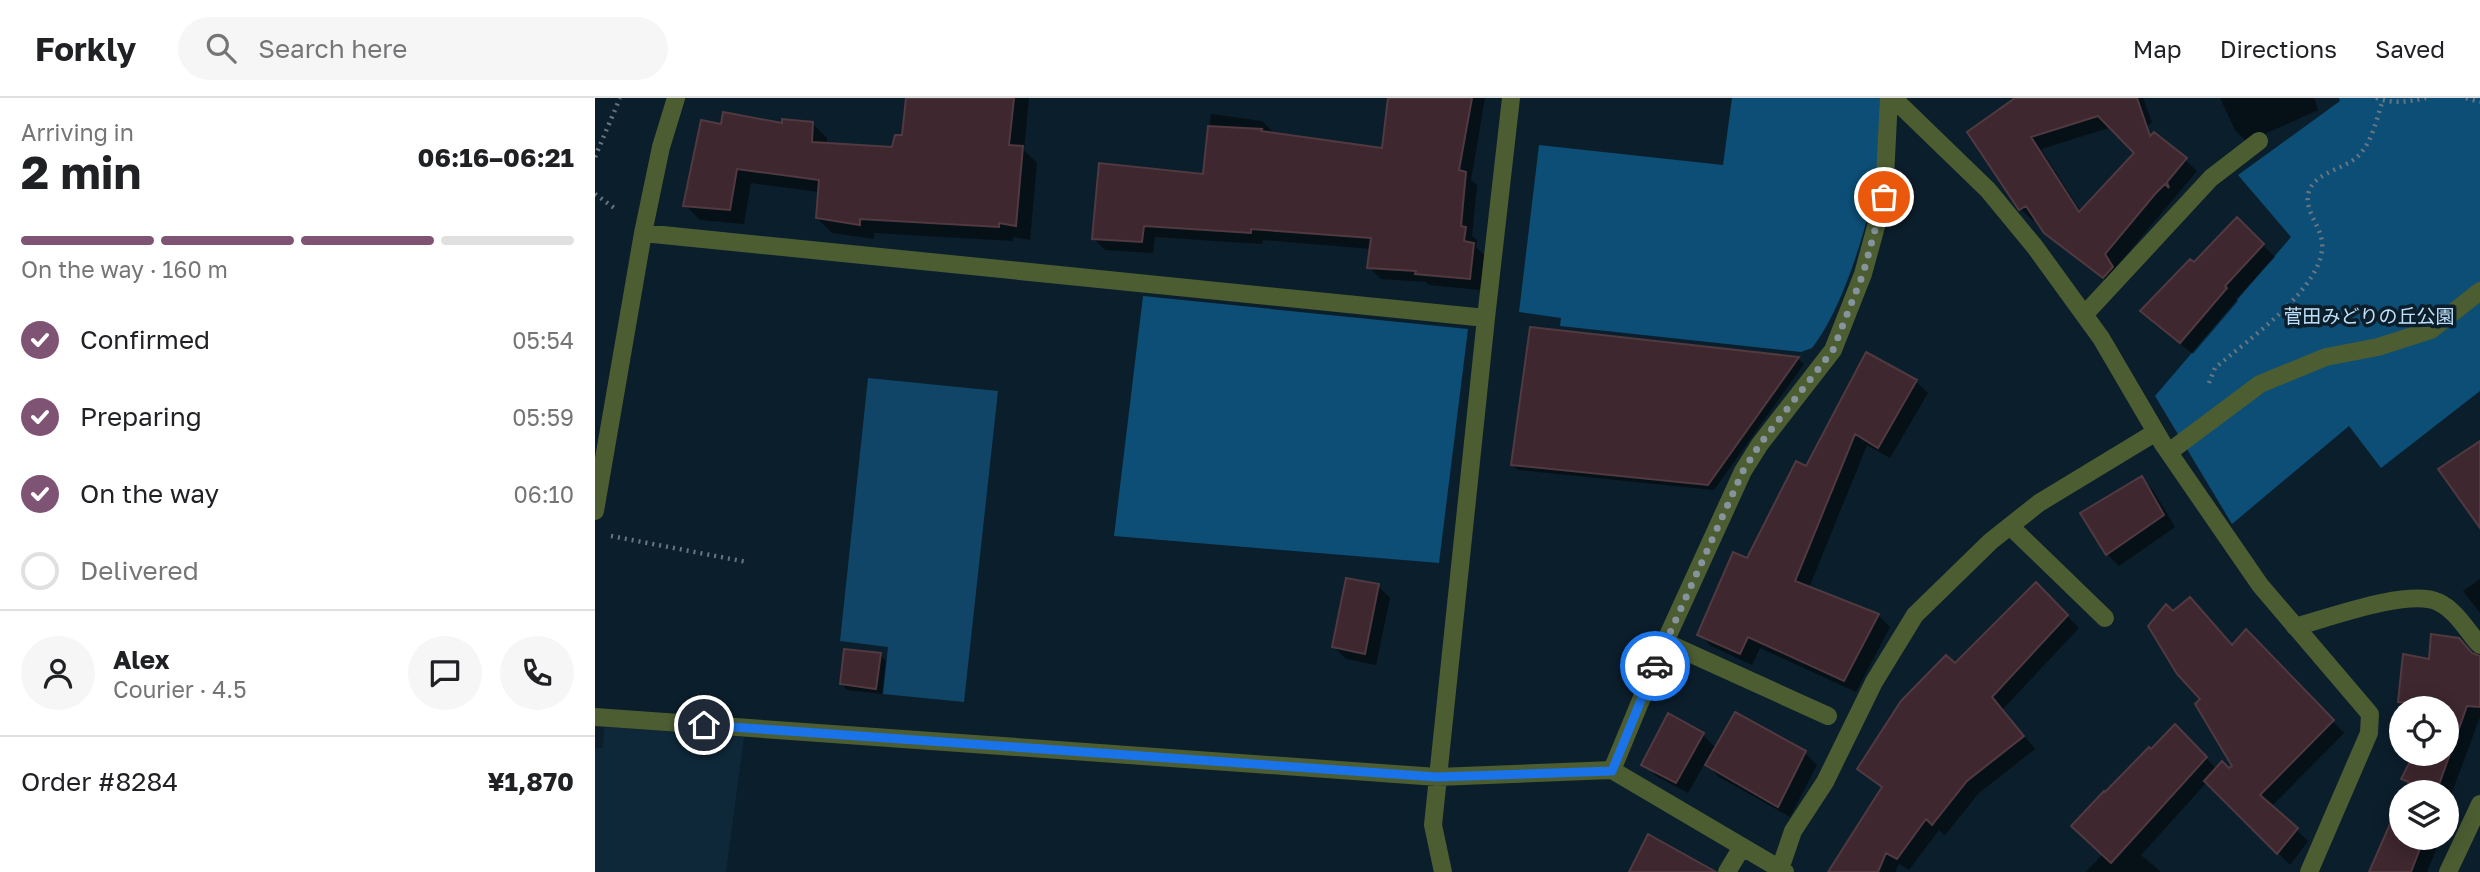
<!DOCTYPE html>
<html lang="en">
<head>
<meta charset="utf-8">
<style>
	:root { --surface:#fff; --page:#f6f6f6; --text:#202124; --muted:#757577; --line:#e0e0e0; --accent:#7f5374 }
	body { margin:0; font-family:"Golos Text","Noto Sans JP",sans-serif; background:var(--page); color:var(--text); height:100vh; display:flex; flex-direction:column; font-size:26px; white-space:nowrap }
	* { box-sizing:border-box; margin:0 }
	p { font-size:23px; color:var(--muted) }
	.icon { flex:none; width:38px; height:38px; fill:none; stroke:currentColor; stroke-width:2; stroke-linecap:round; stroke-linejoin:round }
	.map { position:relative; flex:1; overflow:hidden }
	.drawer { display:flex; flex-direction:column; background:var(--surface); width:595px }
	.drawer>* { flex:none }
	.tools { position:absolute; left:1794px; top:598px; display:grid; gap:14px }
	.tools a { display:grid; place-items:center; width:70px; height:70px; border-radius:50%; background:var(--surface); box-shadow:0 4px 18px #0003; font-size:35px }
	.pin { position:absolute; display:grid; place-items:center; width:60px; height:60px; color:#fff; margin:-30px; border:4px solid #fff; border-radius:50%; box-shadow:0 2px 7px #0007 }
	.courier { position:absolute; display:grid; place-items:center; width:70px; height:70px; margin:-35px; border:5px solid #1a73e8; border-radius:50%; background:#fff; color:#222; box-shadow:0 2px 9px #0007 }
	.head em { font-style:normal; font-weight:700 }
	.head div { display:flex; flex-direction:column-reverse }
	.head { display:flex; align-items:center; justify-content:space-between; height:119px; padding:0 21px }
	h1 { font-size:46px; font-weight:700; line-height:52px }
	.bar { display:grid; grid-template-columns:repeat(4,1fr); gap:10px 7px; align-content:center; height:84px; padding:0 21px }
	.bar i { height:9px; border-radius:5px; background:var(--line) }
	.bar .current { background:var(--accent) }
	.bar p { grid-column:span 4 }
	.line { display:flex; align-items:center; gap:18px; padding:0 21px; border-top:2px solid var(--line) }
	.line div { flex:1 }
	.round { display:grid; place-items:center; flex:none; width:74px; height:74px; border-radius:37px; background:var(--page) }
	ol { padding:0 21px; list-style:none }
	li { display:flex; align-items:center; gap:21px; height:77px }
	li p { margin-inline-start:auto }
	li .icon { padding:7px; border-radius:50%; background:var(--accent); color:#fff; stroke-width:4 }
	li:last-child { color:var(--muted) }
	li i { width:38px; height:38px; border:4px solid var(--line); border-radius:50% }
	header { display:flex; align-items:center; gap:42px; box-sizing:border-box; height:98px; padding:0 35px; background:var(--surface); border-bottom:2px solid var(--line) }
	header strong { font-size:33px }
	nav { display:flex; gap:38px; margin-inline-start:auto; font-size:24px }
	.search { width:490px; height:63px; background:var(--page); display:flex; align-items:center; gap:18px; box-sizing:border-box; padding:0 24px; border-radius:38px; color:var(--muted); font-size:26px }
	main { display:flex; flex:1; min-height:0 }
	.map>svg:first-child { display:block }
	.built { fill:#0f2839 }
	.green { fill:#104567 }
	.forest { fill:#0c4e75 }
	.shadow { fill:#0007 }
	.building { fill:#3e272e; stroke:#513940; stroke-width:2; fill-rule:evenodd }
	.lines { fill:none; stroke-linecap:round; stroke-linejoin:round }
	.path { stroke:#677681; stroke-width:4.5; stroke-dasharray:2 5; stroke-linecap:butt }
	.minor { stroke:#4c5d32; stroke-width:18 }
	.done { stroke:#86949e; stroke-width:7; stroke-dasharray:0 12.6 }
	.route { stroke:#1a73e8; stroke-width:9 }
	.labels { text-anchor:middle; stroke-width:7; stroke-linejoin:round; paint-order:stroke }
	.park-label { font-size:19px; fill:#c0e0f9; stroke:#0b1e2b }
</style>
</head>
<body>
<header>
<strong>Forkly</strong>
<div class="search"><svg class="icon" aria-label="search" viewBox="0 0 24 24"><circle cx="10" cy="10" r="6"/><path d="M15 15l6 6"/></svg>Search here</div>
<nav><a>Map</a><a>Directions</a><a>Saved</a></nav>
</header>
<main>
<section class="drawer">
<div class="head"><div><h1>2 min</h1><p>Arriving in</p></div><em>06:16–06:21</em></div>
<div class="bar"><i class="current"></i><i class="current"></i><i class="current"></i><i></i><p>On the way · 160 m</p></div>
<ol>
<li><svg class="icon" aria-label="check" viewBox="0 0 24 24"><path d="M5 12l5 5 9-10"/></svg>Confirmed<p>05:54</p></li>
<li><svg class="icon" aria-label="check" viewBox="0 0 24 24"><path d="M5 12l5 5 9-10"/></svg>Preparing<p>05:59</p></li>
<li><svg class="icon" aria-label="check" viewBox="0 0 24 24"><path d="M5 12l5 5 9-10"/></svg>On the way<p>06:10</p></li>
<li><i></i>Delivered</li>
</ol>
<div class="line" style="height:126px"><a class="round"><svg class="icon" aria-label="person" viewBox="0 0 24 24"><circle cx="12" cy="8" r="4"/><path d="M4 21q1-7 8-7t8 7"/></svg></a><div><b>Alex</b><p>Courier · 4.5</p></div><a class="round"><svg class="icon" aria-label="chat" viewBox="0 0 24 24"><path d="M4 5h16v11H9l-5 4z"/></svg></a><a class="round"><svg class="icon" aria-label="phone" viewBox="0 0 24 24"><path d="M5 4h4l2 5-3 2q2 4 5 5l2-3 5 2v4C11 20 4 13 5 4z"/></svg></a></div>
<div class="line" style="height:91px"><div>Order #8284</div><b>¥1,870</b></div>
</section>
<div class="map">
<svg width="1885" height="774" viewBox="0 0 1885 774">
	<rect width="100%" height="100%" fill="#0b1e2b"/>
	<path class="built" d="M 9,629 L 149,639 L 131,774 L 0,774 L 0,650 L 8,650 Z"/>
	<path class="green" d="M 273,280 L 403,293 L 369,604 L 288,596 L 293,549 L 245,543 Z"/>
	<path class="forest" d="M 1137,0 L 1287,0 C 1285,26 1286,55 1282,80 C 1272,129 1248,211 1217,250 L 1206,254 L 965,228 L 966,220 L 924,214 L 944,47 L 1128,67 Z
		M 1744,0 L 1885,0 L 1885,293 L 1786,370 L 1754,328 L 1637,426 L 1560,298 L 1696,139 L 1643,77 L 1745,3 Z
		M 548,198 L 873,231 L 844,465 L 519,438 Z"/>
	<path class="shadow" d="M 313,0 L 434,0 L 429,52 L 442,65 L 435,142 L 418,139 L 418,143 L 279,135 L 279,141 L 237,135 L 222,120 L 225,94 L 156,85 L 149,126 L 105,122 L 90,107 L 188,27 L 217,25 L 232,40 L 232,46 L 298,51 L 308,39 Z
		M 795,0 L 890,0 L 876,82 L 882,87 L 877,138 L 882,142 L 881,149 L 891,159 L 886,192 L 834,187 L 831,184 L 786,181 L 774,169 L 777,151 L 668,142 L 667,146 L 560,139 L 558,155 L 510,152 L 498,140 L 609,78 L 616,16 L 667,23 L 679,35 L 789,52 Z
		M 1421,0 L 1548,0 L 1557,24 L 1534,47 L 1517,29 L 1446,51 L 1486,114 L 1590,62 L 1602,73 L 1521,169 L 1529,181 L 1521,190 L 1463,146 L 1450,133 L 1442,120 L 1438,123 L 1426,111 L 1375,34 Z
		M 1625,0 L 1719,0 L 1723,12 L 1652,44 L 1640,32 Z
		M 1642,122 L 1680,159 L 1641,201 L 1643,203 L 1598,256 L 1559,225 L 1599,166 Z
		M 937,231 L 1203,261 L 1209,266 L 1119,392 L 923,372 L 917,367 Z
		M 1321,284 L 1333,295 L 1295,360 L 1272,347 L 1214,490 L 1283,517 L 1295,529 L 1261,594 L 1165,550 L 1157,567 L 1116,548 L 1104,536 L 1212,370 Z
		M 1546,380 L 1558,392 L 1580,429 L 1524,468 L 1512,456 Z
		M 1885,481 L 1885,515 L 1868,493 Z
		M 1441,487 L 1484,530 L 1407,612 L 1440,651 L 1384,695 L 1350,737 L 1344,732 L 1314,772 L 1304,766 L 1300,774 L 1235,774 L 1288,691 L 1265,671 L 1360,567 Z
		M 783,488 L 795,500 L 781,567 L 751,561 L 739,549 Z
		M 1578,515 L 1638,548 L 1651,534 L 1749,635 L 1676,709 L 1713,743 L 1695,767 L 1612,684 L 1546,757 L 1566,774 L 1491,774 L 1508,756 L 1556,654 L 1580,629 L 1622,671 L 1634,672 L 1639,668 L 1607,601 Z
		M 1864,541 L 1882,560 L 1885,559 L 1885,619 L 1853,705 L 1852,695 L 1826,695 L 1820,692 L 1808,680 L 1852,656 L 1852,611 L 1812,611 L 1805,604 L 1836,563 Z
		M 285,557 L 291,563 L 287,596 L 252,592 L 247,586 Z
		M 1107,636 L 1121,650 L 1210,655 L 1222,667 L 1195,719 L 1124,679 L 1110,665 L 1093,695 L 1061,678 L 1049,666 Z
		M 1806,709 L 1806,740 L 1846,740 L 1832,774 L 1775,774 Z"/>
	<path class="building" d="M 311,0 L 419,0 L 414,47 L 428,48 L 421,128 L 404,125 L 404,129 L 265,121 L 265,127 L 221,120 L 224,82 L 142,71 L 135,112 L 88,108 L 106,22 L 126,26 L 128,14 L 187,25 L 187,21 L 218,24 L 217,44 L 297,49 L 300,37 L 307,37 Z
		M 793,0 L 877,0 L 864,72 L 871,74 L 866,128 L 871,129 L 869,143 L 879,145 L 875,181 L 820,176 L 821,173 L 772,170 L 776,140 L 656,131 L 656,135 L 549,128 L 547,144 L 497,141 L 504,65 L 608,76 L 613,28 L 667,31 L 666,33 L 787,50 Z
		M 1420,0 L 1542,0 L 1555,38 L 1559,34 L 1592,60 L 1572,84 L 1574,90 L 1570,86 L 1560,96 L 1510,156 L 1518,169 L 1508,180 L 1449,135 L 1431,108 L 1424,112 L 1372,34 ZM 1503,18 L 1539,55 L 1484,114 L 1436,39 Z
		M 1642,119 L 1669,146 L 1630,188 L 1632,190 L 1585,245 L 1545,213 L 1595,161 L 1599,164 Z
		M 935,229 L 1204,259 L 1113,387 L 916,367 Z
		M 1271,254 L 1322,282 L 1283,350 L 1260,336 L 1200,483 L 1284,516 L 1249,583 L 1153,539 L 1145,556 L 1102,537 L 1138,454 L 1152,460 L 1201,363 L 1211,368 Z
		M 1885,343 L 1885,430 L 1843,371 Z
		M 1547,378 L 1569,417 L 1511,457 L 1485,415 Z
		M 751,480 L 784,486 L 770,556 L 737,549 Z
		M 1441,484 L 1473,517 L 1397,599 L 1429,638 L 1372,683 L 1337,727 L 1331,721 L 1302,761 L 1291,755 L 1283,774 L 1233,774 L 1287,689 L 1262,671 L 1306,603 L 1351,557 L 1360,565 Z
		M 1595,499 L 1637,547 L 1651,531 L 1739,622 L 1665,697 L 1703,730 L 1682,756 L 1609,683 L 1627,663 L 1634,670 L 1637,668 L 1600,606 L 1605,601 L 1582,576 L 1553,528 L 1571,506 L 1578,513 Z
		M 1836,536 L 1864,540 L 1877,555 L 1885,558 L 1885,609 L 1872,608 L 1841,695 L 1809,695 L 1814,684 L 1806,681 L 1819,656 L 1852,656 L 1852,611 L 1843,611 L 1845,607 L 1803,604 L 1808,556 L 1834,561 Z
		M 249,551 L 286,555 L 281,591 L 245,586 Z
		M 1140,614 L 1211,653 L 1183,709 L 1110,667 Z
		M 1073,615 L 1109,635 L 1081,685 L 1046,667 Z
		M 1580,626 L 1612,659 L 1516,765 L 1476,728 L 1509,693 L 1510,694 L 1554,649 L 1556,651 Z
		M 1806,701 L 1806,740 L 1829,740 L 1816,774 L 1774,774 Z
		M 1053,736 L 1121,774 L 1034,774 Z"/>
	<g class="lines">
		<path class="path" d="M 1781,0 C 1798,6 1813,4 1831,0
			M 1871,0 L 1885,4
			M 0,59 L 25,0
			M 0,96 L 22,112
			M 1614,285 L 1620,270 C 1651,243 1732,188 1727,144 C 1725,126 1708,112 1714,93 C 1720,75 1748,71 1761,60 C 1777,46 1781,22 1788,2
			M 16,438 L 152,464"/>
		<path class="minor" d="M 1298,0 L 1393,92 L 1440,149 L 1506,240 L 1568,346 L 1665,487 L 1775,616 L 1774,635 L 1714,774
			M 48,135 L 891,220
			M 1490,216 L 1616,80 L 1664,43
			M 1574,354 L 1665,286 L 1731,259 L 1783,249 L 1836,232 L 1885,193
			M 0,413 L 48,135 L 66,49 L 81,0
			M 1415,428 L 1510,520
			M 1700,529 C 1733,520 1814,490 1843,504 C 1861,512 1872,533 1885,547
			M 1070,544 L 1233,618
			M 0,619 L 842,679 L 1017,672 L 1070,544 L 1148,373 L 1165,346 L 1238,252 L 1268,176 L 1289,99 L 1294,0
			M 1017,672 L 1190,774
			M 1185,771 L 1198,733 L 1230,684 L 1279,584 L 1320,517 L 1396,443 L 1444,405 L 1561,334
			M 848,774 L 838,727 L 891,220 L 916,0
			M 1132,774 L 1147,749
			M 1853,774 L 1885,706"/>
	</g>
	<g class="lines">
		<path class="done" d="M 1060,568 L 1148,373 L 1165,346 L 1238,252 L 1268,176 L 1289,99"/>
		<path class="route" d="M 109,627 L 842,679 L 1017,673 L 1060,568"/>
	</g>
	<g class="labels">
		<g class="park-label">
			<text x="1774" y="225">菅田みどりの丘公園</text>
		</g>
	</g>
</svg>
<div class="tools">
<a><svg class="icon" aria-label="locate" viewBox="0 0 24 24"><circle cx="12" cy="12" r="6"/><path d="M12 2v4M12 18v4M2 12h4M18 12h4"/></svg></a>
<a><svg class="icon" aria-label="layers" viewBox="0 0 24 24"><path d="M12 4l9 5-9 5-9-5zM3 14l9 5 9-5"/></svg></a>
</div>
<div class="pin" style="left:1289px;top:99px;background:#ea580c"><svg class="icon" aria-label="bag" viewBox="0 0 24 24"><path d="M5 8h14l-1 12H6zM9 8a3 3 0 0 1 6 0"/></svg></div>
<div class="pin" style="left:109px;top:627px;background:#1f2937"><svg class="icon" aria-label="home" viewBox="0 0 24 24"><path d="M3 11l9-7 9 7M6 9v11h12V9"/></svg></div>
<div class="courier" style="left:1060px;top:568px"><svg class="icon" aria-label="car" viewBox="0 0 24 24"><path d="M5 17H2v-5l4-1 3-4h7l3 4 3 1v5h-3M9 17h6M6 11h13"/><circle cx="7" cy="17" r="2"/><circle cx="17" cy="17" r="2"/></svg></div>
</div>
</main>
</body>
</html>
